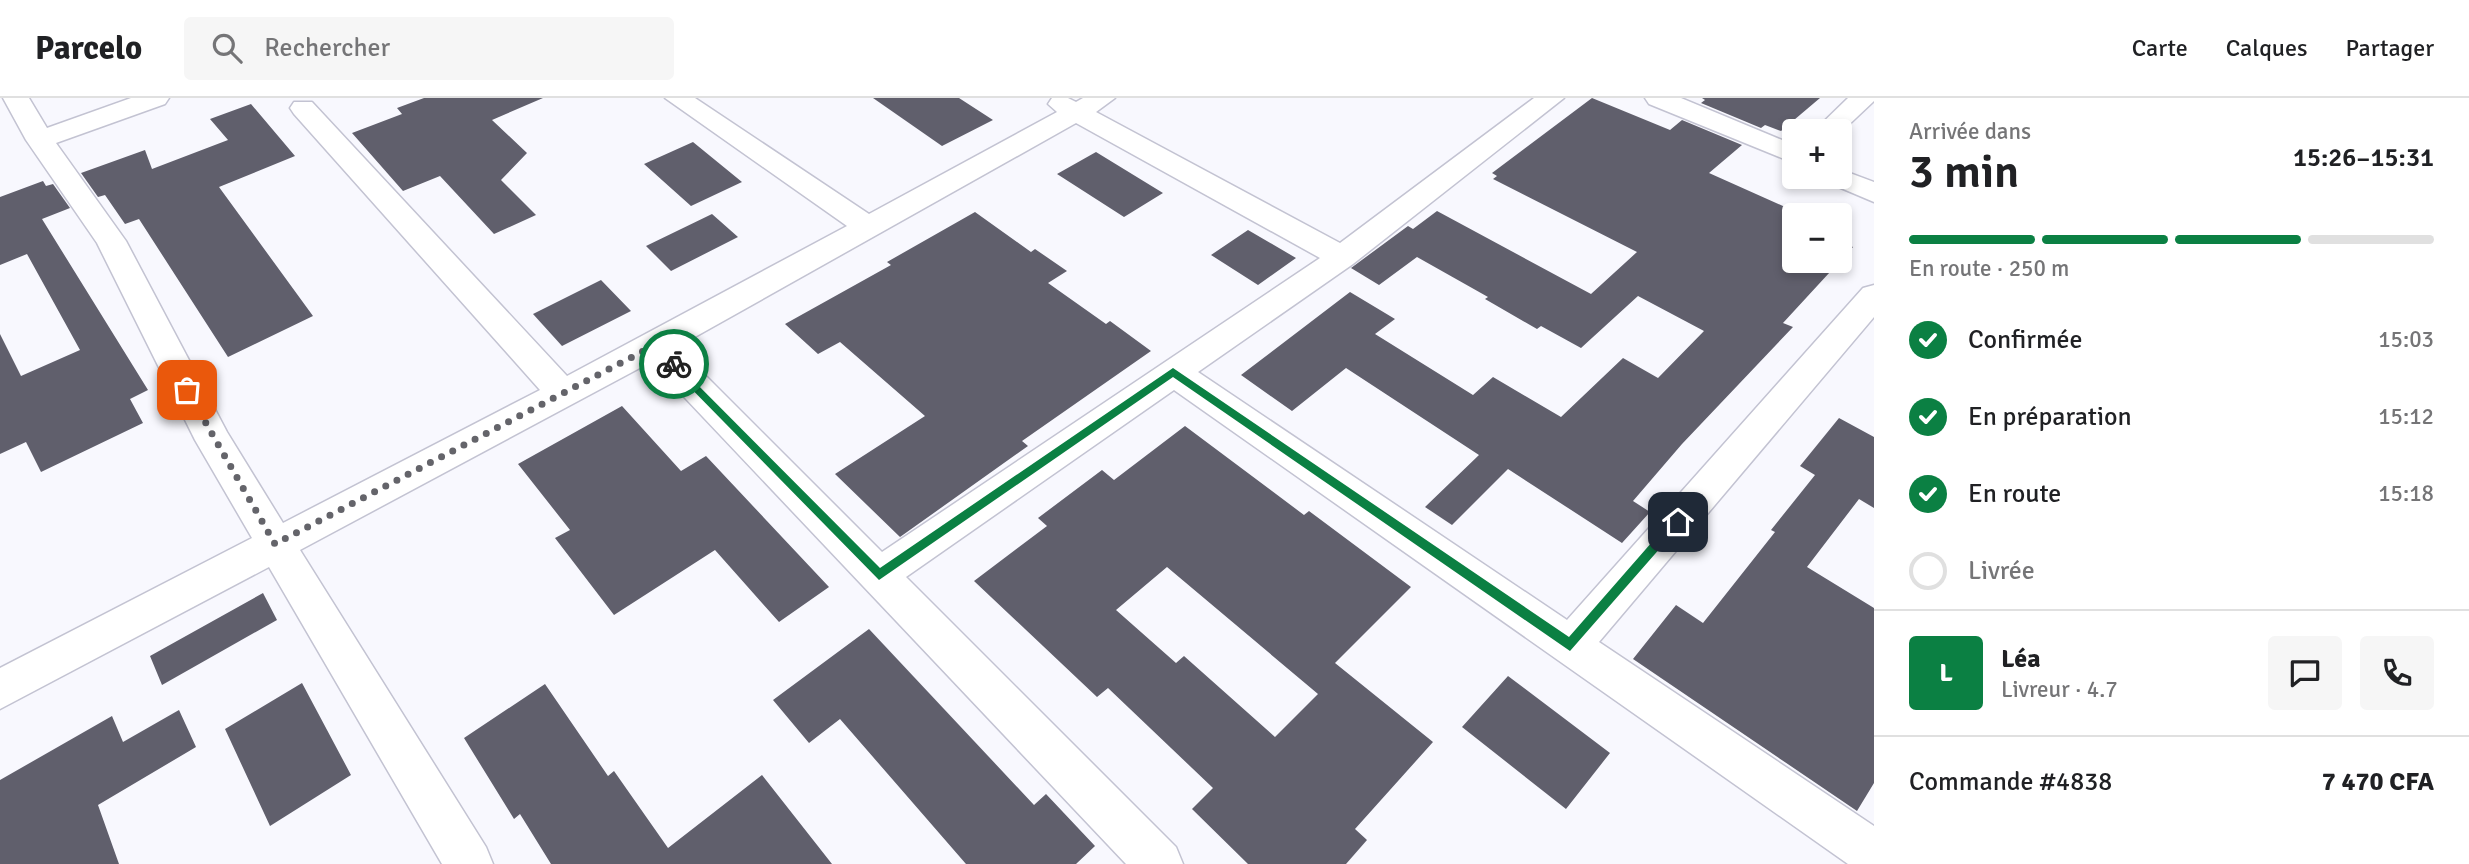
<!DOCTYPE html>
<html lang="fr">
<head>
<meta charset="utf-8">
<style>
	:root { --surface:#fff; --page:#f6f6f6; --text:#202124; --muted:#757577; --line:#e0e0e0; --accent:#0b8043 }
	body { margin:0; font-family:Signika,sans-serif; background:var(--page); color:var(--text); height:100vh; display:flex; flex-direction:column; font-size:26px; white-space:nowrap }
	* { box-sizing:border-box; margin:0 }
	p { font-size:23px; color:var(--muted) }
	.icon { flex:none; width:38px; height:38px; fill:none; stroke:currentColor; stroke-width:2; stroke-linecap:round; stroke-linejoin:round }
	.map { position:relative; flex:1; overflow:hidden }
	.panel { display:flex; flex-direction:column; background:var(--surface); width:595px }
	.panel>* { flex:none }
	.tools { position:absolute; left:1782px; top:21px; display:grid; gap:14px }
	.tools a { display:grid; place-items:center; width:70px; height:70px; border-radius:7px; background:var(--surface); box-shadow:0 4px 10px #0003; font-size:35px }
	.pin { position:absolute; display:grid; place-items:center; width:60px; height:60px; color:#fff; margin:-30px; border-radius:14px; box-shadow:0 4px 10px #0006 }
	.courier { position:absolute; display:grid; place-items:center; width:70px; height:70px; margin:-35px; border:5px solid #0b8043; border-radius:50%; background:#fff; color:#222; box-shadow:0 2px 9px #0007 }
	.headline em { font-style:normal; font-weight:600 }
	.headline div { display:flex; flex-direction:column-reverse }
	.headline { display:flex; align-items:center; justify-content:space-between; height:119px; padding:0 35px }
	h1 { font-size:46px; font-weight:600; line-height:52px }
	.bar { display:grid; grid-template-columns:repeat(4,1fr); gap:10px 7px; align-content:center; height:84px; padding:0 35px }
	.bar i { height:9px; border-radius:5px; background:var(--line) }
	.bar .current { background:var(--accent) }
	.bar p { grid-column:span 4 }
	.line { display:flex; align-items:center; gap:18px; padding:0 35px; border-top:2px solid var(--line) }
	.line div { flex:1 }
	.round { display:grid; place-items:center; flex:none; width:74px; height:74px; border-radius:7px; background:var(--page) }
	ol { padding:0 35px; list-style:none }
	li { display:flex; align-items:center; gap:21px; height:77px }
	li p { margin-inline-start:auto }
	li .icon { padding:7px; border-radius:50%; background:var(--accent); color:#fff; stroke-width:4 }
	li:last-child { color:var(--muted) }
	li i { width:38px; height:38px; border:4px solid var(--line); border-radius:50% }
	header { display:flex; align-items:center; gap:42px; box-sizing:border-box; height:98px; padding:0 35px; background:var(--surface); border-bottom:2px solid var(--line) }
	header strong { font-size:33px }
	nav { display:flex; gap:38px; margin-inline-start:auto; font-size:24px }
	.search { width:490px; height:63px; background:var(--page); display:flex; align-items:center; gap:18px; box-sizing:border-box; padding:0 24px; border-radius:7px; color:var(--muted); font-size:26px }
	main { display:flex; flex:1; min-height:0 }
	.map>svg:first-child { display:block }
	.building { fill:#605f6c; fill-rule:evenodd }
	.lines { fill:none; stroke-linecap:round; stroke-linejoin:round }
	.minor-casing { stroke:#c3c3d2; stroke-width:3 }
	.minor { fill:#fff; fill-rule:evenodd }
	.route { fill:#0b8043 }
	.done { stroke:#64646a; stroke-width:7; stroke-dasharray:0 12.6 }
</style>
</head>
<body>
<header>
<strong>Parcelo</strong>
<div class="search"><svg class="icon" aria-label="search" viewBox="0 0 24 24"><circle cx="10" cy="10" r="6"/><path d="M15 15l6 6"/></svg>Rechercher</div>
<nav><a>Carte</a><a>Calques</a><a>Partager</a></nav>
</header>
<main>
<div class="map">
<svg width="1874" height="766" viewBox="0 0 1874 766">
	<rect width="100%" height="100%" fill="#f8f8fe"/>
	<path class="building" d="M 424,0 L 543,0 L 492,22 L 527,55 L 501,82 L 536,117 L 494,136 L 440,78 L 403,93 L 352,35 L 402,16 L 397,10 Z
		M 873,0 L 959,0 L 993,22 L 942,48 Z
		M 1592,0 L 1670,32 L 1682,22 L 1742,47 L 1709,75 L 1794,113 L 1794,163 L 1839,163 L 1839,143 L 1853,149 L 1783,225 L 1793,229 L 1682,346 L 1633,403 L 1650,414 L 1622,445 L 1508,371 L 1452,427 L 1425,409 L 1479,357 L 1346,270 L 1292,313 L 1241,277 L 1350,194 L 1395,221 L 1375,236 L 1473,297 L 1493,279 L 1561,319 L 1623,260 L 1658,280 L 1704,233 L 1638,198 L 1581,250 L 1541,228 L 1537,231 L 1485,201 L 1488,199 L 1417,159 L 1379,187 L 1351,170 L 1408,128 L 1413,131 L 1437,113 L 1591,196 L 1637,154 L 1493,81 L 1497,78 L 1492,75 Z
		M 1702,0 L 1820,0 L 1781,33 L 1765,27 L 1761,30 L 1701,5 L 1705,2 Z
		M 251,6 L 295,58 L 219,89 L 313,218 L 228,259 L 139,121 L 125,126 L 105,97 L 98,99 L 81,75 L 145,52 L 152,71 L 228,42 L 210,21 Z
		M 693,44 L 742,84 L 691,108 L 644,66 Z
		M 1096,54 L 1163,95 L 1124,119 L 1057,76 Z
		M 43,83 L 46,88 L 53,86 L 70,110 L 42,121 L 148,292 L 130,301 L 143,325 L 41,374 L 26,344 L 0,356 L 0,236 L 21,278 L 80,252 L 27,156 L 0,167 L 0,99 Z
		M 975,114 L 1031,154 L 1035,151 L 1067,173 L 1048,185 L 1106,226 L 1110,223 L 1151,253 L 1022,343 L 1028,348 L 900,439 L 835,376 L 925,318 L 840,244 L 818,256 L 785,226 L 891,167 L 887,164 Z
		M 712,116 L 738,139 L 671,173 L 646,148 Z
		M 1248,132 L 1296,160 L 1258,187 L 1211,157 Z
		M 601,182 L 631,213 L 562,248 L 533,216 Z
		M 622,308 L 681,373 L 706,358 L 829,489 L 779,524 L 715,452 L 614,517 L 555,440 L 570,432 L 518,366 Z
		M 1839,320 L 1874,339 L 1874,410 L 1859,401 L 1807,469 L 1874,510 L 1874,685 L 1857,713 L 1633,561 L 1676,507 L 1703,525 L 1775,434 L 1771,432 L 1815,377 L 1800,368 Z
		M 1185,328 L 1304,417 L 1309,413 L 1411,489 L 1335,565 L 1433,644 L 1355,731 L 1367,742 L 1346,766 L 1248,766 L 1192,711 L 1213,690 L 1108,590 L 1097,599 L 974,483 L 1047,428 L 1038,420 L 1102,372 L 1114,382 ZM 1167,469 L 1318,596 L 1275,639 L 1184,558 L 1176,565 L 1116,512 Z
		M 263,495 L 277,522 L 162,587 L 150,558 Z
		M 869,531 L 1034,707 L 1046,696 L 1095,748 L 1076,766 L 966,766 L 840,621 L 809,645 L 773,602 Z
		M 1508,578 L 1610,655 L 1566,711 L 1462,629 Z
		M 302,585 L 351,677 L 270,728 L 225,631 Z
		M 545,586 L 608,678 L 614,673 L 668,750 L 762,677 L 832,766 L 551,766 L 520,716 L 514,721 L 464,640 Z
		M 179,612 L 196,649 L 98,707 L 119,766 L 0,766 L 0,682 L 112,618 L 123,644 Z"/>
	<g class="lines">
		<defs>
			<path id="minor" d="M 3,0 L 29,0 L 47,30 L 131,0 L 169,0 L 165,6 L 56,45 L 126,143 L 227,334 L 283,425 L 540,292 L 294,16 L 290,10 L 294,4 L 312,4 L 567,278 L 847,128 L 665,0 L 695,0 L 869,116 L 1057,14 L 1048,6 L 1052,0 L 1068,0 L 1076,4 L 1083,0 L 1115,0 L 1096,14 L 1340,145 L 1534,0 L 1564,0 L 1353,166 L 1198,274 L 1567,522 L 1863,190 L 1874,187 L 1874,219 L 1599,544 L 1874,728 L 1874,766 L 1848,766 L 1174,292 L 906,479 L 1176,749 L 1183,766 L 1126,766 L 651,264 L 300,452 L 486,749 L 493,766 L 442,766 L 269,469 L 0,611 L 0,570 L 252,440 L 195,342 L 97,145 L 26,42 ZM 1076,25 L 1320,160 L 882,454 L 677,249 Z
				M 1645,0 L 1681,0 L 1794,47 L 1794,65 L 1649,6 Z
				M 1848,0 L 1874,0 L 1874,3 L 1839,36 L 1839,33 L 1814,33 Z
				M 1839,71 L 1874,84 L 1874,104 L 1829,85 L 1825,79 L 1839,79 Z"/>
		</defs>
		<use href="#minor" class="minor-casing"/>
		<use href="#minor" class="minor"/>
	</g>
	<path class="route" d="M 674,263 L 880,470 L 1173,270 L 1569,539 L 1673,420 L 1682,420 L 1683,424 L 1570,553 L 1173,279 L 879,482 L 670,269 L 668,266 Z"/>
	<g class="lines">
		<path class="done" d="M 187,292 L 275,446 L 655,247 L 674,266"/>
	</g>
</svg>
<div class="tools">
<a>+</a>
<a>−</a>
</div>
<div class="pin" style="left:187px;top:292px;background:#ea580c"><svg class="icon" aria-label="bag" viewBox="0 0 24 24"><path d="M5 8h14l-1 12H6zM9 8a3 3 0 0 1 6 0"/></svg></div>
<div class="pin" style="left:1678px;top:424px;background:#1f2937"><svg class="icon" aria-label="home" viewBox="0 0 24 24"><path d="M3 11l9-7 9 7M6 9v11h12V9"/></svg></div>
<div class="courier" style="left:674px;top:266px"><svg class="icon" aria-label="bike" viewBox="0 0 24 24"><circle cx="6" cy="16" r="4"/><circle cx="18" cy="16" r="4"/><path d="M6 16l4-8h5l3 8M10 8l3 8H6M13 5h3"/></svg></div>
</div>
<section class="panel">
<div class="headline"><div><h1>3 min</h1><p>Arrivée dans</p></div><em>15:26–15:31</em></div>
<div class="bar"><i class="current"></i><i class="current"></i><i class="current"></i><i></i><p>En route · 250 m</p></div>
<ol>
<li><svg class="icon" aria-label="check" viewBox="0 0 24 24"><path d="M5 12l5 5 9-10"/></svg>Confirmée<p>15:03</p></li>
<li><svg class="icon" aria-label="check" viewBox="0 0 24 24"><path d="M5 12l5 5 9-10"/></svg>En préparation<p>15:12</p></li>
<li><svg class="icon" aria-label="check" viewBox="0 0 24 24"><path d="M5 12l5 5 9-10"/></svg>En route<p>15:18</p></li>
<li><i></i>Livrée</li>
</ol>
<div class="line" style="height:126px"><b class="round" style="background:var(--accent);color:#fff">L</b><div><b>Léa</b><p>Livreur · 4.7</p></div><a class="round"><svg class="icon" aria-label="chat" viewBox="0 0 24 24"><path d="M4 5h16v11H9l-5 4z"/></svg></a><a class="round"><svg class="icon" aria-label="phone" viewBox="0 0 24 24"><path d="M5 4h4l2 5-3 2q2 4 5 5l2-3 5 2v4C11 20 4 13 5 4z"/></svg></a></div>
<div class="line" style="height:91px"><div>Commande #4838</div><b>7 470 CFA</b></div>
</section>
</main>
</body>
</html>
